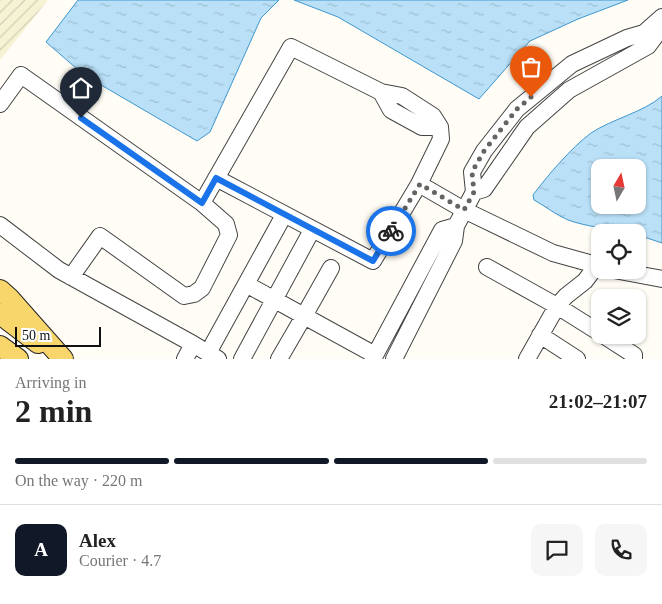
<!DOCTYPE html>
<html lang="en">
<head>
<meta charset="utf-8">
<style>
	:root { --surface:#fff; --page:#f6f6f6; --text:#222; --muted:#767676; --line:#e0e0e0; --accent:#111827 }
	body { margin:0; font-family:"Times New Roman",serif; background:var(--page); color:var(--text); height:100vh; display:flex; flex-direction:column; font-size:19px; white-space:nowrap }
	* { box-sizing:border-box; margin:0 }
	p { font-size:16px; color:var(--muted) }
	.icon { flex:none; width:28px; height:28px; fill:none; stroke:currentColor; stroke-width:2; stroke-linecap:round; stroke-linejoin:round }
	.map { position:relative; height:359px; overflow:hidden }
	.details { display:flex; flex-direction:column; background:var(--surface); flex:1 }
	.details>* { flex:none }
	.needle { width:32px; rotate:9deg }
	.buttons { position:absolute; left:591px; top:159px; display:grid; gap:10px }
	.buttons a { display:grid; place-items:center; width:55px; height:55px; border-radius:10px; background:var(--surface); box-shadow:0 1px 4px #0004; font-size:25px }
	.scale { position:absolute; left:15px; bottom:12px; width:86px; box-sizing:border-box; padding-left:5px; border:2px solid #111; border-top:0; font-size:14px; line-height:18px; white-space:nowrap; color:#111; -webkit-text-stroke:4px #fff; paint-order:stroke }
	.pin { position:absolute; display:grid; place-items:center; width:42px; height:42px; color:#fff; margin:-51px -21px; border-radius:50% 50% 50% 0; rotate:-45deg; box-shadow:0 0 5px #0007 }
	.pin .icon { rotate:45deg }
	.courier { position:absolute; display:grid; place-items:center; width:50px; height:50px; margin:-25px; border:4px solid #1a73e8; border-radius:50%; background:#fff; color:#222; box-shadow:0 1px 6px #0007 }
	.overview em { font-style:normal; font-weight:700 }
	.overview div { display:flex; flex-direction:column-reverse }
	.overview { display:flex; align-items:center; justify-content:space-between; height:85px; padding:0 15px }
	h1 { font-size:32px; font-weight:700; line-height:38px }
	.bar { display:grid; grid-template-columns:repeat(4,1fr); gap:8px 5px; align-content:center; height:60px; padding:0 15px }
	.bar i { height:6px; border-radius:4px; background:var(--line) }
	.bar .current { background:var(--accent) }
	.bar p { grid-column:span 4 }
	.line { display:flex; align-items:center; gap:12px; padding:0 15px; border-top:1px solid var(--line) }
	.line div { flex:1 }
	.round { display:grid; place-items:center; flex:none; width:52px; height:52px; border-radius:10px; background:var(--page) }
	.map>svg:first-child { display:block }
	.farmland { fill:url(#farmland-furrows) }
	.water { fill:url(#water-ripples); stroke:#3f96cf; fill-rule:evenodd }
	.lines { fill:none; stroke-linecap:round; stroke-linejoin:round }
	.minor-casing { stroke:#444; stroke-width:18 }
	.major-casing { stroke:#222; stroke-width:22 }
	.minor { stroke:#fff; stroke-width:16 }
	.major { stroke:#f9d66b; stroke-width:20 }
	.done { stroke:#646461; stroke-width:5; stroke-dasharray:0 9 }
	.route { stroke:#1a73e8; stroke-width:6 }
</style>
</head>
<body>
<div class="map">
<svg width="662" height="359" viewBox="0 0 662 359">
	<defs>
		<pattern id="farmland-furrows" width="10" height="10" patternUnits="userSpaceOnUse" patternTransform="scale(1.25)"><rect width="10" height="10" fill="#f6f3d4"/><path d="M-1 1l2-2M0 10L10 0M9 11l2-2" fill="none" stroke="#d2cfb5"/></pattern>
		<pattern id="water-ripples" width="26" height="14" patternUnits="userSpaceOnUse" patternTransform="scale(1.25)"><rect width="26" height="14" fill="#b9e0f7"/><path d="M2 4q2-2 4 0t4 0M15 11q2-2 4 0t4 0" fill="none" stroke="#9ebfd3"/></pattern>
	</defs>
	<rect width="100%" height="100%" fill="#fffdf5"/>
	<path class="farmland" d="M 0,0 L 48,0 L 0,60 Z"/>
	<path class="water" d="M 78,0 L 279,0 L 261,18 L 210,132 L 197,141 L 84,75 L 46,42 Z
		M 294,0 L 628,0 L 578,19 L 530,41 L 479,99 L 338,17 Z
		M 662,96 L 662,243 L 638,235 L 638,232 C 620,232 584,226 568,220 C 556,215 545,206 534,200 L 533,195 C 548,175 571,148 591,133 C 612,119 644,112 662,96 ZM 600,168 L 638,168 L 638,205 L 600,205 Z"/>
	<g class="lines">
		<defs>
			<path id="minor" d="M 381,92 L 391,110 L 422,127 L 440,127
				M 0,104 L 21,75 L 202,203 L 291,47 L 381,92 L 402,96 L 433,116 L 440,127 L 441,139 L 419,184 L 464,210 L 553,253 L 600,266
				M 216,178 L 373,261 L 419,184
				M 474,192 L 484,189 L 527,127 L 569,90 L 648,46 L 662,27
				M 284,215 L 246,284 L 304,316 L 331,268
				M 0,225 L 59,270 L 193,344
				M 456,226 L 474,192 L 472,172 L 484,151 L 517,109 L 572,64 L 627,38 L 644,33 L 662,17
				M 487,267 L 557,306 L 600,333
				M 614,270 L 662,279
				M 71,277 L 100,236 L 184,296 L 194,294 L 202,288 L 229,235 L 226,224 L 202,203
				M 540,335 L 577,359
				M 603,335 L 634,355 L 634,359
				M 208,353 L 246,284
				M 185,359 L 193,344 L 218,359
				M 242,359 L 312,230
				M 279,359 L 304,316 L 375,355
				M 373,359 L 442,230 L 456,226 L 454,241 L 394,359
				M 527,359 L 557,306 L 566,296 L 585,281 L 597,265"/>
			<path id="major" d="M 0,290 L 10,299 L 63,359
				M 0,314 L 38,343
				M 0,346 L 18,359"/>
		</defs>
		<use href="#minor" class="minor-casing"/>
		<use href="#major" class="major-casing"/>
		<use href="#minor" class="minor"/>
		<use href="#major" class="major"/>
	</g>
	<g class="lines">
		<path class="done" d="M 391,231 L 420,184 L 464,210 L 474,192 L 472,172 L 484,151 L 517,109 L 531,97"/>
		<path class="route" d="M 81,118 L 202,203 L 216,178 L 373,261 L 391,231"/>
	</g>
</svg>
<div class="buttons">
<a><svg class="needle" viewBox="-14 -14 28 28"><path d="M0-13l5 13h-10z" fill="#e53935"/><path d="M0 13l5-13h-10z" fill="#767676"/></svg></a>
<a><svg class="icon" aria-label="locate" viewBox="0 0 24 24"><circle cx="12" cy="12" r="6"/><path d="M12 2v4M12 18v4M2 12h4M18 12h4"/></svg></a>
<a><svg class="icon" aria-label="layers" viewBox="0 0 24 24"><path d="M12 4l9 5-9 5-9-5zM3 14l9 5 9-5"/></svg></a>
</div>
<div class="scale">50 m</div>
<div class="pin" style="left:531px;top:97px;background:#ea580c"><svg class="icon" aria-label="bag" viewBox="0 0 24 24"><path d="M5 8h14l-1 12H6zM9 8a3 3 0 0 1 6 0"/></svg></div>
<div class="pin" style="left:81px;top:118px;background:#1f2937"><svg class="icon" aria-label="home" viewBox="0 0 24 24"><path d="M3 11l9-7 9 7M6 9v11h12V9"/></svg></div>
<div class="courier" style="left:391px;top:231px"><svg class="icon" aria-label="bike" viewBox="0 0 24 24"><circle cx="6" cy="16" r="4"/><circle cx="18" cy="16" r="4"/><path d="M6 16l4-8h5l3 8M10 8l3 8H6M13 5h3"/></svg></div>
</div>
<section class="details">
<div class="overview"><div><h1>2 min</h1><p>Arriving in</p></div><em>21:02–21:07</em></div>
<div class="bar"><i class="current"></i><i class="current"></i><i class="current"></i><i></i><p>On the way · 220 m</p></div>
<div class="line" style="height:90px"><b class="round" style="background:var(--accent);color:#fff">A</b><div><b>Alex</b><p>Courier · 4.7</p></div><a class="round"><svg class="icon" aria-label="chat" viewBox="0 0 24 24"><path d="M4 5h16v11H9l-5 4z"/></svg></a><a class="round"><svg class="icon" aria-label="phone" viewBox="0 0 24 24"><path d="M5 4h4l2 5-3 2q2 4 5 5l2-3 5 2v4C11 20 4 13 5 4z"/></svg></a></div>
</section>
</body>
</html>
